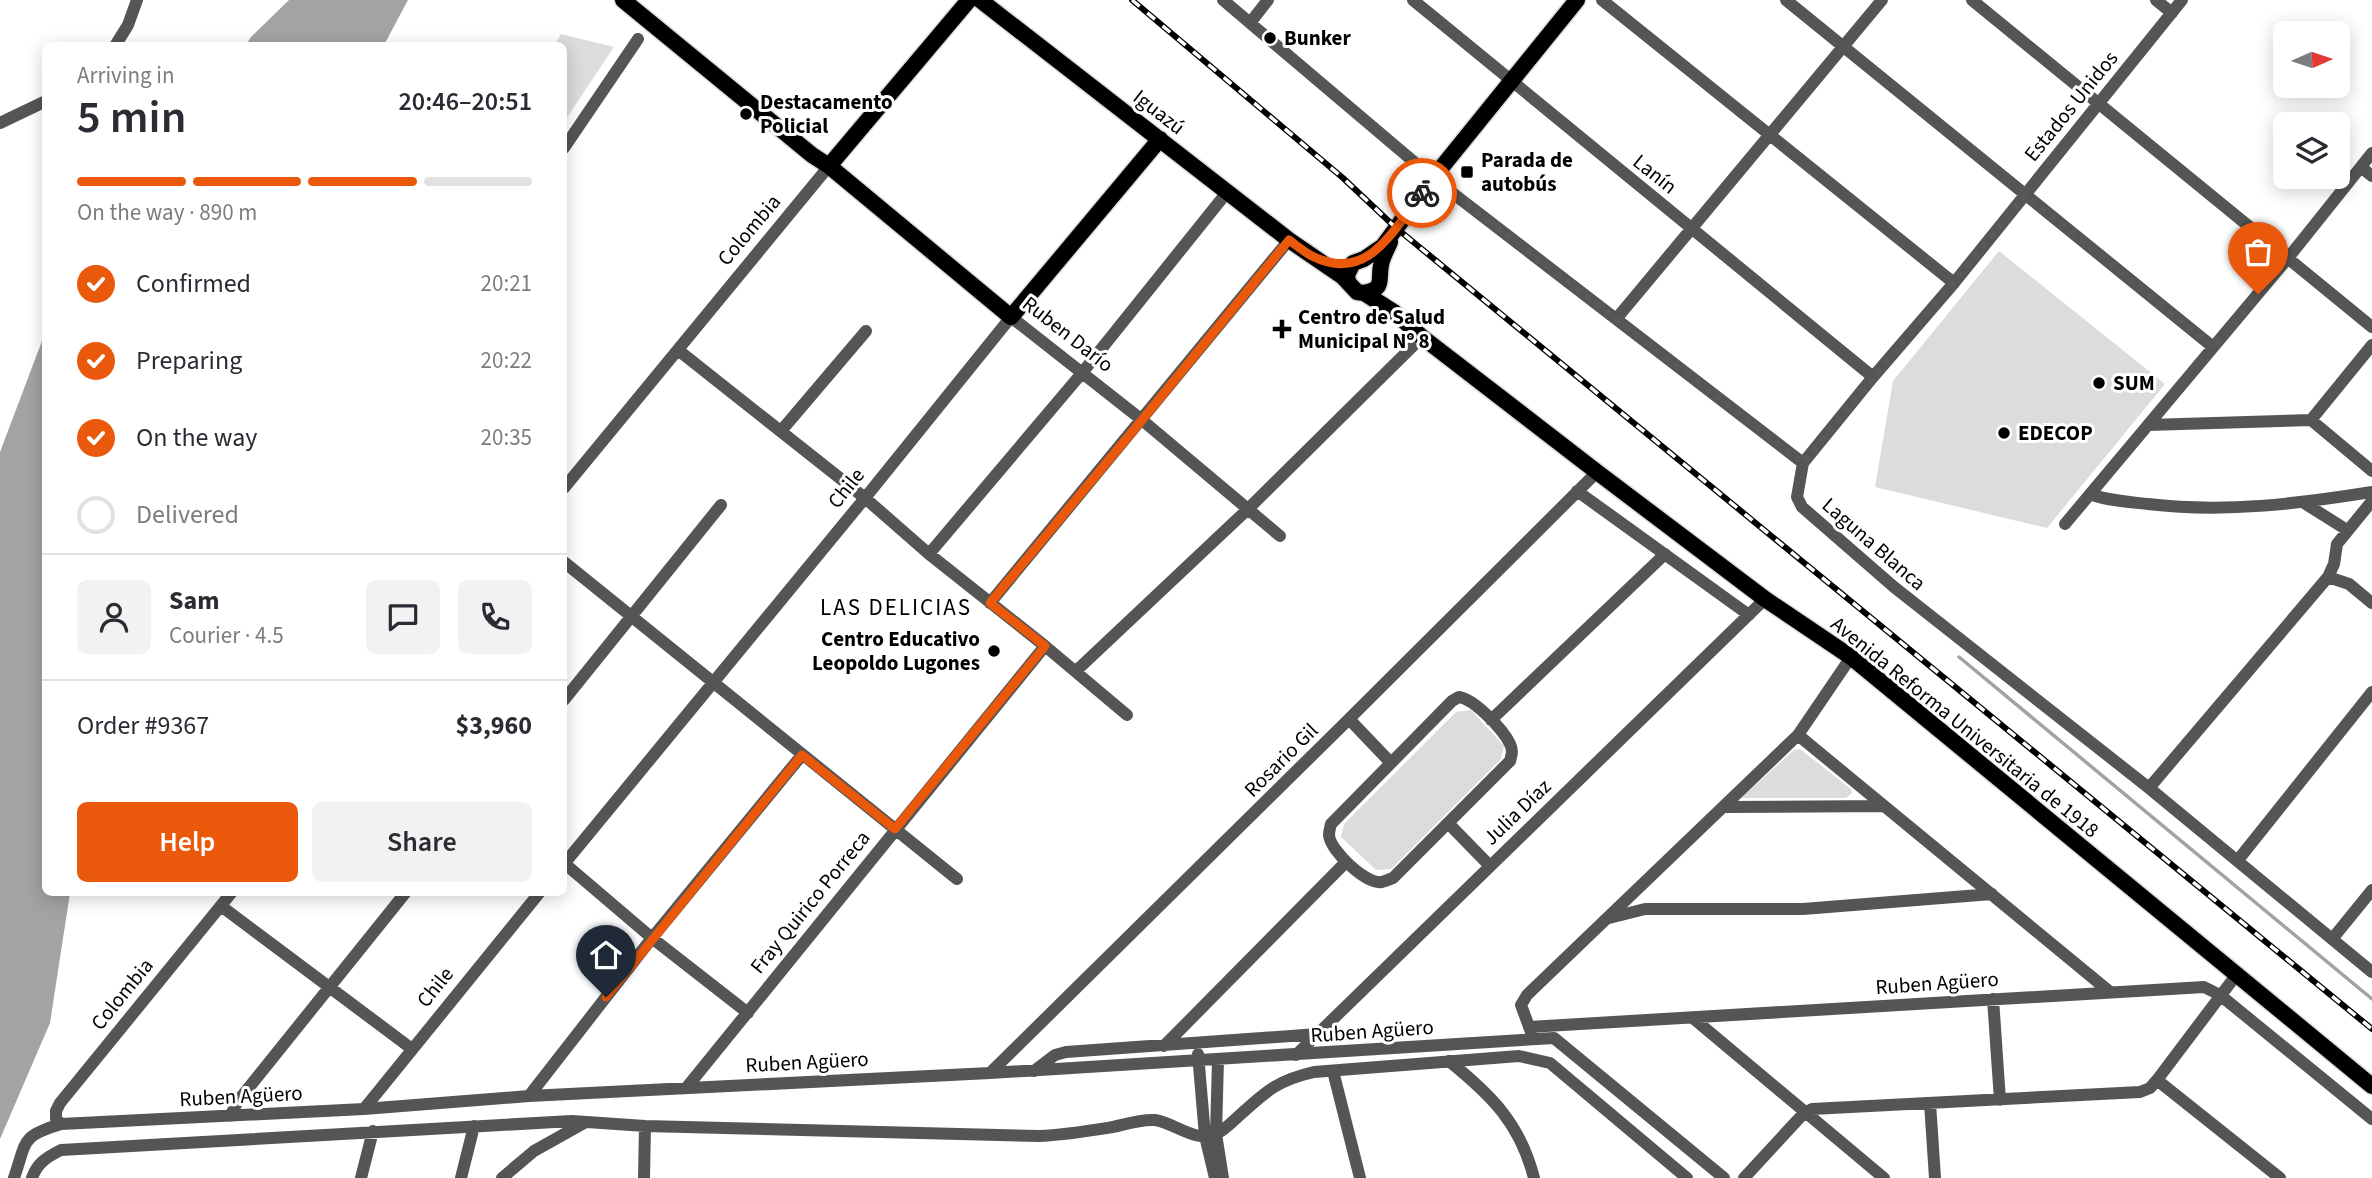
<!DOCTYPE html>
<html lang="en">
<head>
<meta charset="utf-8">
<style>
	:root { --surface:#fff; --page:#f2f2f3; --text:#2b2b33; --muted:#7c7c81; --line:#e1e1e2; --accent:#ea580c }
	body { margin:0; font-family:"Source Sans 3",sans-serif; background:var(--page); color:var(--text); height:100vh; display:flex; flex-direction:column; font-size:26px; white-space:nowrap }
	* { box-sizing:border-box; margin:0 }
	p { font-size:23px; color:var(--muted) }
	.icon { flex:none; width:38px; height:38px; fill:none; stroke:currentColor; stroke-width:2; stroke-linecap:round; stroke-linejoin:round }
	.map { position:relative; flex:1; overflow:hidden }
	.sheet { position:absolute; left:42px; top:42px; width:525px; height:854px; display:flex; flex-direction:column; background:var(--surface); border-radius:10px; box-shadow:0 4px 18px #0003 }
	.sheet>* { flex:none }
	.needle { width:46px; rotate:87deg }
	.controls { position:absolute; left:2273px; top:21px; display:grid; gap:14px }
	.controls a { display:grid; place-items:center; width:77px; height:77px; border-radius:10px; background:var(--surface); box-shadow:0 4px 18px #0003; font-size:35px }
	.pin { position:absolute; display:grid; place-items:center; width:60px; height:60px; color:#fff; margin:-72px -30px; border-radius:50% 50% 50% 0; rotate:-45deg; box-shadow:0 0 7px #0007 }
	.pin .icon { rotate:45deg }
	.courier { position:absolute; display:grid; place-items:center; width:70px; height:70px; margin:-35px; border:5px solid #ea580c; border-radius:50%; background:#fff; color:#222; box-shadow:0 2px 9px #0007 }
	.overview em { font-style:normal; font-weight:600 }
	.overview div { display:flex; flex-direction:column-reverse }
	.overview { display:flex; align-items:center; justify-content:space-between; height:119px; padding:0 35px }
	h1 { font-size:46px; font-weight:600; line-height:52px }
	.bar { display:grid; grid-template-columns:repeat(4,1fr); gap:10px 7px; align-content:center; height:84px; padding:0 35px }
	.bar i { height:9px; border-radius:5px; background:var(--line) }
	.bar .current { background:var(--accent) }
	.bar p { grid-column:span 4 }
	.line { display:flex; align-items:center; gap:18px; padding:0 35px; border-top:2px solid var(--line) }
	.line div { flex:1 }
	.round { display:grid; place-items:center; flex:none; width:74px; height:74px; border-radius:10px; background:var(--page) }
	ol { padding:0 35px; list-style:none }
	li { display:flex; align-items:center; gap:21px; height:77px }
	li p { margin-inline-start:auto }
	li .icon { padding:7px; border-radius:50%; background:var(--accent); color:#fff; stroke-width:4 }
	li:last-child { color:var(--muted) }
	li i { width:38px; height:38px; border:4px solid var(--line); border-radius:50% }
	.button { display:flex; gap:14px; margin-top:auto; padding:14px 35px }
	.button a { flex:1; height:80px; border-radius:10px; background:var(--accent); color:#fff; font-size:28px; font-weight:600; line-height:80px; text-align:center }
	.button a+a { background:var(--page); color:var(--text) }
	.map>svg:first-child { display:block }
	.green { fill:#dcdcdc }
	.water { fill:#a3a3a3 }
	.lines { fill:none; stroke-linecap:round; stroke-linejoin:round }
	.stream { stroke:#a3a3a3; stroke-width:3.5 }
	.major-casing { stroke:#dbdbdb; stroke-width:19 }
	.minor { stroke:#555; stroke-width:12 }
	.major { stroke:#000; stroke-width:16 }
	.rail-casing { stroke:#000; stroke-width:6 }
	.rail { stroke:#fff; stroke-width:3.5; stroke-dasharray:10; stroke-linecap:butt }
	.done { stroke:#595959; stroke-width:7; stroke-dasharray:0 12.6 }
	.route { stroke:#ea580c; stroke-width:9 }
	.poi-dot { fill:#000; stroke:#fff; stroke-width:2.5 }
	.labels { text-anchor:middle; stroke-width:6; stroke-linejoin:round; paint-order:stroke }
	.poi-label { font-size:21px; font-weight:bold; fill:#000; stroke:#fff; text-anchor:start }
	.street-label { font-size:21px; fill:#000; stroke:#fff }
	.neighbourhood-label { font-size:23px; letter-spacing:2px; fill:#000; stroke:#fff }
</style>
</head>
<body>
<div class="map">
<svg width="2372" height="1178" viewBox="0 0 2372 1178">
	<rect width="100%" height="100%" fill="#fff"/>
	<path class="green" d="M 561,34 L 614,47 L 564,122 L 564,46 L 554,45 Z
		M 1999,251 L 2165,384 L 2047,528 L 1875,487 L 1893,381 Z
		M 1471,710 L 1504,746 L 1501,759 L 1391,869 L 1376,870 L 1341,837 L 1344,824 L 1456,712 Z
		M 1800,749 L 1851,789 L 1852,793 L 1846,798 L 1741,798 L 1794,750 Z"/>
	<path class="water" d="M 289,0 L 408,0 L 384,45 L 246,45 L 251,37 Z
		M 45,336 L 46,892 L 70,893 L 50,1023 L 0,1139 L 0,452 L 42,341 Z"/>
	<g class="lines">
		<path class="stream" d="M 1959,657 L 2372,999"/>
		<defs>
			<path id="major" d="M 623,0 L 812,155 L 829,166 L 1011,317 L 1160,139
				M 980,0 L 1289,240 L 1343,277 L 1357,292 L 1364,293 L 1394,312 L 1422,337 L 1597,472 L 1765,599 L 1851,657 L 2372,1086
				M 829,166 L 969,0
				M 1348,281 L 1347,275 L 1353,263 L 1364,259 L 1383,246 L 1433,178 L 1577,0
				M 1364,293 C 1385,289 1378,280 1381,265 C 1382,258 1387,249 1390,242"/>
		</defs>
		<use href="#major" class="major-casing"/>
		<path class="minor" d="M 1223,0 L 1433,178 L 1803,463 L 1797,497 L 1802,507 L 1894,587 L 2149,788 L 2372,972
			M 1413,0 L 1873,377
			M 1602,0 L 1954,283
			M 1786,0 L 2213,347
			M 1972,0 L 2372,327
			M 2156,0 L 2172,13
			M 1250,23 L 1268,0
			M 115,46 L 128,25 L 137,0
			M 0,123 L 46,101
			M 564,148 L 638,39
			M 2361,167 L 2372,176
			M 1617,318 L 1882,0
			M 678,350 L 865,498 L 929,554 L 1045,646 L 1127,715
			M 2311,420 L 2372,345
			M 2148,425 L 2311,420 L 2372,471
			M 781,431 L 866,331
			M 1803,463 L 1873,377 L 1954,283 L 2182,0
			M 564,488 L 829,166
			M 1577,491 L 1749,615
			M 2090,494 C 2109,501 2129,502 2148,504 C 2224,513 2297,504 2372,492
			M 2304,503 L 2347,530
			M 2065,524 L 2288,258 L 2372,153
			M 929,554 L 1082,373 L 1228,191
			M 564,562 L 957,879
			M 2328,577 L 2349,584 L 2372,603
			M 990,603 L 1289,240
			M 1076,671 L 1247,510 L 1422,337
			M 1459,697 C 1474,699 1503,729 1510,744 C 1513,750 1512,754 1510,761 L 1393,878 C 1390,879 1386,881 1382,882 C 1367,885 1330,851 1329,835 C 1329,831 1330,828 1331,824 L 1452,701 Z
			M 564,700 L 721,505
			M 1349,719 L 1390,762
			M 1491,720 L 1665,554
			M 1798,735 L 2110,992
			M 2149,788 L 2328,577 L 2334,564 L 2337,544 L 2372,501
			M 1723,807 L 1884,806
			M 1448,823 L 1489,865
			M 2238,860 L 2372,692
			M 564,863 L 652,938 L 748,1013
			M 564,864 L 865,498 L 1011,317 L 1142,420 L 1280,536
			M 221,906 L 412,1049
			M 1609,918 L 1645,909 L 1803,909 L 1992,894
			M 2333,938 L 2372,890
			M 1993,999 L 2000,1100
			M 1694,1019 L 1884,1178
			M 1529,1027 L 2204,987 L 2220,995 L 2372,1119
			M 1531,1032 L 1521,1005 L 1527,995 L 1798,735 L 1851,657
			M 1164,1046 L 1346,862
			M 1198,1054 L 1205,1136 L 1215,1178
			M 1296,1055 L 1765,599
			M 1218,1060 L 1216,1134 L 1223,1178
			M 1449,1061 C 1491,1095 1520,1123 1534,1178
			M 1034,1071 L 1055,1055 L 1066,1052 L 1318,1034
			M 1333,1071 L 1360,1178
			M 990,1073 L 1349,719 L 1597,472
			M 2157,1080 L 2280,1178
			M 687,1087 L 1045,646
			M 529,1096 L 652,938 L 802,755
			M 1930,1103 L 1935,1178
			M 364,1109 L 540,892
			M 230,1116 L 238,1101 L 406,892
			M 61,1124 L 56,1119 L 56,1111 L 60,1103 L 232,892
			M 14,1178 C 27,1140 21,1136 61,1124 L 364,1109 L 529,1096 L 990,1073 L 1554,1038 L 1724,1178
			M 32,1178 C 37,1163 47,1157 61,1150 L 572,1121 L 645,1126 L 1039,1136 C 1064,1135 1088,1131 1113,1127 C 1126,1124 1142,1119 1155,1120 C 1175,1123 1195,1143 1216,1134 C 1225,1130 1234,1120 1241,1114 C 1267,1090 1279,1080 1314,1072 L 1519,1056 L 1550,1063 L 1687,1178
			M 361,1178 L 373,1131
			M 461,1178 L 474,1126
			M 502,1178 L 534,1151 L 584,1123
			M 644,1178 L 645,1126
			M 1744,1178 L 1804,1113 L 1812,1109 L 2140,1092 L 2150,1088 L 2157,1080 L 2237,974"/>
		<use href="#major" class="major"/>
		<defs>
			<path id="rail" d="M 1132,0 L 1343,178 L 1395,227 L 2372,1029"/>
		</defs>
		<use href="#rail" class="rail-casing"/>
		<use href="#rail" class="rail"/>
	</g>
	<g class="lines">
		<path class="done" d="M 1422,193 L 1433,178 L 1803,463 C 1876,373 1952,285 2025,195 L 2213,347 L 2258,294"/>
		<path class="route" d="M 606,997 L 802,755 L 895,829 L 1045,646 L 990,603 L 1142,420 L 1289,240 C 1296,245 1304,252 1312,256 C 1368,284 1393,230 1422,193"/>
	</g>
	<g class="poi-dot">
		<circle cx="1270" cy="38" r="7"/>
		<circle cx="746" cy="114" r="7"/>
		<rect x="1460" y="165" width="14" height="14" rx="3.5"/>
		<path d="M1278.5 318.5h7v7h7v7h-7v7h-7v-7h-7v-7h7z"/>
		<circle cx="2099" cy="383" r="7"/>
		<circle cx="2004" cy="433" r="7"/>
		<circle cx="994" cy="651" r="7"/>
	</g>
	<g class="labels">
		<g class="poi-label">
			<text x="1284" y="45">Bunker</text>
			<text x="760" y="109">Destacamento<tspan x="760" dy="24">Policial</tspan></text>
			<text x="1481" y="167">Parada de<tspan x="1481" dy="24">autobús</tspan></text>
			<text x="1298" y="324">Centro de Salud<tspan x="1298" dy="24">Municipal Nº 8</tspan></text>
			<text x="2113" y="390">SUM</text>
			<text x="2018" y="440">EDECOP</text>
			<text x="980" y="646" text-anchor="end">Centro Educativo<tspan x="980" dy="24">Leopoldo Lugones</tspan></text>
		</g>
		<g class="street-label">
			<text transform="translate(2071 106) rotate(-51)" y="7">Estados Unidos</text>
			<text transform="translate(1159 112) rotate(38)" y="7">Iguazú</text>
			<text transform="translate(1655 174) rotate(39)" y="7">Lanín</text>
			<text transform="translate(749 230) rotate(-50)" y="7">Colombia</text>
			<text transform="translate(1068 334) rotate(38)" y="7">Ruben Darío</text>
			<text transform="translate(846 488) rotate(-51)" y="7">Chile</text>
			<text transform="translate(1874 544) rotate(41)" y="7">Laguna Blanca</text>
			<text transform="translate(1965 727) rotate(39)" y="7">Avenida Reforma Universitaria de 1918</text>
			<text transform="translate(1281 760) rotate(-45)" y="7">Rosario Gil</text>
			<text transform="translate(1517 812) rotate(-44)" y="7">Julia Díaz</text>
			<text transform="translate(810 902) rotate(-51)" y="7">Fray Quirico Porreca</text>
			<text transform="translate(1937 983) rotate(-4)" y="7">Ruben Agüero</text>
			<text transform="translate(435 987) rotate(-51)" y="7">Chile</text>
			<text transform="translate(122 994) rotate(-51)" y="7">Colombia</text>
			<text transform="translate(1372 1031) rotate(-4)" y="7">Ruben Agüero</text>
			<text transform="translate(807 1062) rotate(-3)" y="7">Ruben Agüero</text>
			<text transform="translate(241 1096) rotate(-3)" y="7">Ruben Agüero</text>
		</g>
		<g class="neighbourhood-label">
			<text x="896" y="615">LAS DELICIAS</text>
		</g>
	</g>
</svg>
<div class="controls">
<a><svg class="needle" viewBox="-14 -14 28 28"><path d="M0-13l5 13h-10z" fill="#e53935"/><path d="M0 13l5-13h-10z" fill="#7c7c81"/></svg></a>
<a><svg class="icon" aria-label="layers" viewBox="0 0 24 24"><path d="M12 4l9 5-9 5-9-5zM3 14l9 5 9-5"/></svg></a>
</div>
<div class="pin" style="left:2258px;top:294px;background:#ea580c"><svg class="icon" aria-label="bag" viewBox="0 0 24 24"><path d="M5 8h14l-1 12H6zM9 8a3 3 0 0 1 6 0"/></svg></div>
<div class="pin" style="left:606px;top:997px;background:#1f2937"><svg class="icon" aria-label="home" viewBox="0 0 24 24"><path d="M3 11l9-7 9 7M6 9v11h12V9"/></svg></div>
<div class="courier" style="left:1422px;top:193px"><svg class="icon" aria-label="bike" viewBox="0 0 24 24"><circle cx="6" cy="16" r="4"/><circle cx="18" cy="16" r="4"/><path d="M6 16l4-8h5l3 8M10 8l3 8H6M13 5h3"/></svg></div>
<section class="sheet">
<div class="overview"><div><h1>5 min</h1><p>Arriving in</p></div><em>20:46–20:51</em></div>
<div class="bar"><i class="current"></i><i class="current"></i><i class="current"></i><i></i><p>On the way · 890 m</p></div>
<ol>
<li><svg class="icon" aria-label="check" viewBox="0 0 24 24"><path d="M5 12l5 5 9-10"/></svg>Confirmed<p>20:21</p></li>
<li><svg class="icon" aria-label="check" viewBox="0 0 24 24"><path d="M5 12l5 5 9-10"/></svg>Preparing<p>20:22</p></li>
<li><svg class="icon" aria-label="check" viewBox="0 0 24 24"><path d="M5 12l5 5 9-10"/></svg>On the way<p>20:35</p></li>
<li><i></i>Delivered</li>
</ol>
<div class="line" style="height:126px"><a class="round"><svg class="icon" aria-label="person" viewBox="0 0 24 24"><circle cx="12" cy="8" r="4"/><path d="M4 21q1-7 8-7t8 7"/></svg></a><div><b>Sam</b><p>Courier · 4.5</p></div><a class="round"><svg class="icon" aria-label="chat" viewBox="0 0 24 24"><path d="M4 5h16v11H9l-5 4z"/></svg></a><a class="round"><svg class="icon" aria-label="phone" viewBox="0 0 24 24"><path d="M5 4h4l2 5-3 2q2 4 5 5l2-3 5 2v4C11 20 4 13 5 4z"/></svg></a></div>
<div class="line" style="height:91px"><div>Order #9367</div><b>$3,960</b></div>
<div class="button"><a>Help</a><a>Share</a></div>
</section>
</div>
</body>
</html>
